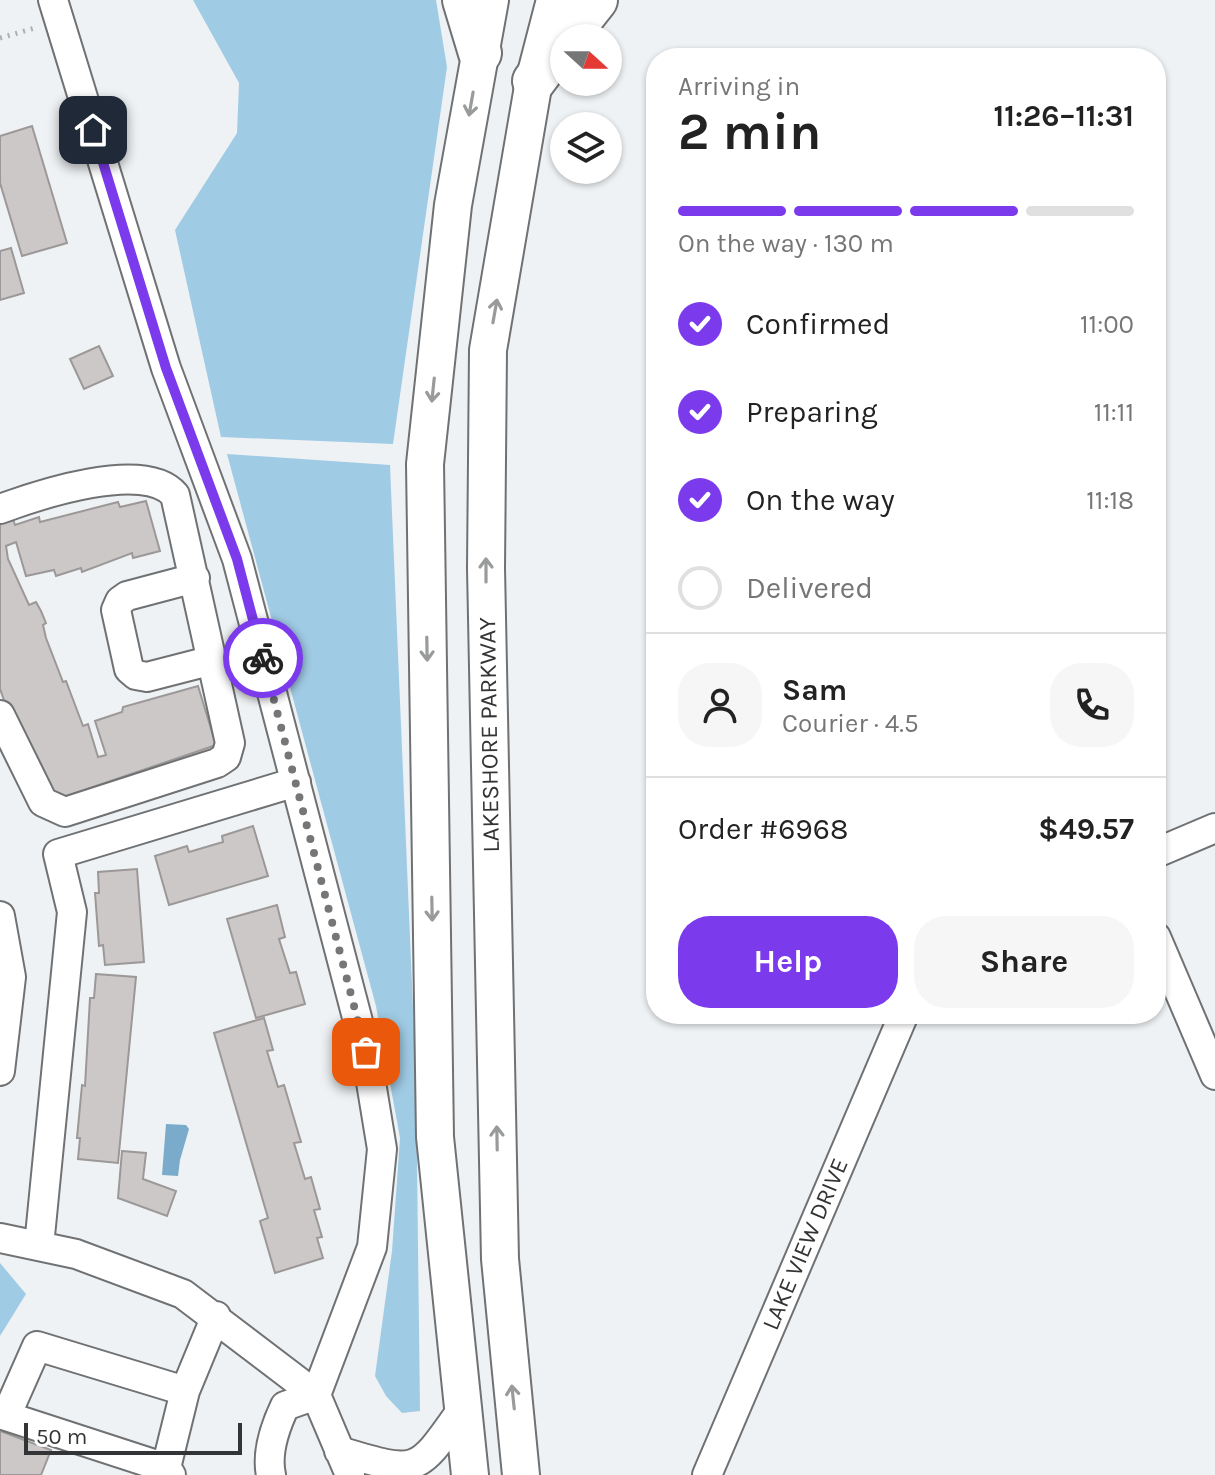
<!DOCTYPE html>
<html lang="en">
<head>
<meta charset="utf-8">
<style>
	:root { --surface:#fff; --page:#f6f6f6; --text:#222; --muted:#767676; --line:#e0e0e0; --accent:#7c3aed }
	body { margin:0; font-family:Karla,sans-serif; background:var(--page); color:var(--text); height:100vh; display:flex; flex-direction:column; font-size:30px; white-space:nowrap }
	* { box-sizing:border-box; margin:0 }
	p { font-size:26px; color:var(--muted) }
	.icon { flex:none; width:44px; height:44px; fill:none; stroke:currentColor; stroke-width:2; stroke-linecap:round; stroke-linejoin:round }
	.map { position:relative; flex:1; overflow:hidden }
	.side { position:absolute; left:646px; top:48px; width:520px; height:976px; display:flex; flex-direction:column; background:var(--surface); border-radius:32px; box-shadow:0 2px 6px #0004 }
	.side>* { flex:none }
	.needle { width:52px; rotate:111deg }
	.buttons { position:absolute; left:550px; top:24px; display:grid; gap:16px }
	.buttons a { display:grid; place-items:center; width:72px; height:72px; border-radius:50%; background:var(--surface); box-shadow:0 2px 6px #0004; font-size:40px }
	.scale { position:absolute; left:24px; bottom:20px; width:218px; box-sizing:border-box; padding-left:8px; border:4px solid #333435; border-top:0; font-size:22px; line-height:28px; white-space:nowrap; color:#333435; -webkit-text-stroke:6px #fff; paint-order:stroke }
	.pin { position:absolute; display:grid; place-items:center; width:68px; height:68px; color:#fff; margin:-34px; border-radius:16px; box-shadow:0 4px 12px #0006 }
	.courier { position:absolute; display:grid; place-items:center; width:80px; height:80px; margin:-40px; border:6px solid #7c3aed; border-radius:50%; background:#fff; color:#222; box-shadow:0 2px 10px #0007 }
	.headline em { font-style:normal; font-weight:700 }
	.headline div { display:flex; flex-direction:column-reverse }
	.headline { display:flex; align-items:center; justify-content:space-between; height:136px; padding:0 32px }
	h1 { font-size:52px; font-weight:700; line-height:60px }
	.bar { display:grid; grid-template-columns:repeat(4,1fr); gap:12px 8px; align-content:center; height:96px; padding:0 32px }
	.bar i { height:10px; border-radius:6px; background:var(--line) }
	.bar .active { background:var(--accent) }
	.bar p { grid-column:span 4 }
	.line { display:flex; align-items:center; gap:20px; padding:0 32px; border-top:2px solid var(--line) }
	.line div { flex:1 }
	.round { display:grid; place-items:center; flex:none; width:84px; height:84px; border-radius:32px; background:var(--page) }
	ol { padding:0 32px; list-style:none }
	li { display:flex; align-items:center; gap:24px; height:88px }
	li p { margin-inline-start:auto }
	li .icon { padding:8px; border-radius:50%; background:var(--accent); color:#fff; stroke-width:4 }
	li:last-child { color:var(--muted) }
	li i { width:44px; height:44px; border:4px solid var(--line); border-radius:50% }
	.cta { display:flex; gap:16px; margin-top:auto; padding:16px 32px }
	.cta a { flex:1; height:92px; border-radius:32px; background:var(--accent); color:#fff; font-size:32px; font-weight:700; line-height:92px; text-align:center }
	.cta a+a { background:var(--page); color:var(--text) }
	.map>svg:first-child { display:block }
	.green { fill:#a0cbe5 }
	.water { fill:#7aabca }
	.building { fill:#ccc8c8; stroke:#9c9898; stroke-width:2 }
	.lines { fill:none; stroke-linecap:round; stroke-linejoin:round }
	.minor-casing { stroke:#6f7173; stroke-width:32 }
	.major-casing { stroke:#6f7173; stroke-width:40 }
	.highway-casing { stroke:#6f7173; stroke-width:46 }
	.path { stroke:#adafb1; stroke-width:5; stroke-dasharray:2 6; stroke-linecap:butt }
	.minor { stroke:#fff; stroke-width:28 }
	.major { stroke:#fff; stroke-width:36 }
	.highway { stroke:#fff; stroke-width:42 }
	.oneway { stroke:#999a9a }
	.done { stroke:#757678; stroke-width:8; stroke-dasharray:0 14.4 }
	.route { stroke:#7c3aed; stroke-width:10 }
	.labels { text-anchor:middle; stroke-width:6; stroke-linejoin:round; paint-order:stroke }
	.street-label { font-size:24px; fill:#333435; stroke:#fff }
</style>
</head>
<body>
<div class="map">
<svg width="1215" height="1475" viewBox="0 0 1215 1475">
	<rect width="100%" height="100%" fill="#eff2f4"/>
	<path class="green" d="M 193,0 L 436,0 L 447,67 L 393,444 L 221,437 L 175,230 L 237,133 L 239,83 Z
		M 227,454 L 390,465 L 416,1079 L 420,1411 L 402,1413 L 386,1396 L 375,1376 L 392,1251 L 400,1138 L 376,1006 Z
		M 0,1263 L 26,1294 L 0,1336 Z"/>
	<path class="water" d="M 166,1124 L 186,1125 L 189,1129 L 180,1160 L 178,1176 L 162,1175 Z"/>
	<path class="building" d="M 32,126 L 67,243 L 22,256 L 0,183 L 0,136 Z
		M 11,248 L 24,293 L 0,300 L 0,251 Z
		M 99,346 L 113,376 L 84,389 L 70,359 Z
		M 146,501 L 160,551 L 133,558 L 132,553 L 82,572 L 81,568 L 56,576 L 54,570 L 26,576 L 16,542 L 6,546 L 8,559 L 29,605 L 36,602 L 41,611 L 46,623 L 43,625 L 46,638 L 63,682 L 66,681 L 83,726 L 88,724 L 98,757 L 106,755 L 95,721 L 122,712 L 123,707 L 198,686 L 216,745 L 55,800 L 13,725 L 0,689 L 0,524 L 13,519 L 15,525 L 39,517 L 40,522 L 118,502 L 120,507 Z
		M 253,826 L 268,876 L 169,905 L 155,856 L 187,846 L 189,852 L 223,842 L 222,836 Z
		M 137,869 L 144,962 L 105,965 L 103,945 L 99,946 L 95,893 L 99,893 L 98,872 Z
		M 277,905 L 285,937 L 279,939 L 290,973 L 296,972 L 305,1004 L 256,1018 L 227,919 Z
		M 96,974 L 136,977 L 118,1163 L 78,1159 L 80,1138 L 77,1138 L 82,1085 L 85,1086 L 90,998 L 94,998 Z
		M 264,1018 L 273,1050 L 267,1051 L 278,1087 L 284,1085 L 301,1142 L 294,1143 L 305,1179 L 311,1177 L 320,1209 L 314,1210 L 322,1237 L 317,1238 L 323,1258 L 275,1273 L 260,1221 L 268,1218 L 214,1033 Z
		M 122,1151 L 146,1153 L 143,1179 L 176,1191 L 167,1216 L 118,1198 Z
		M 0,1431 L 51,1450 L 41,1475 L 0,1475 Z"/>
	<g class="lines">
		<defs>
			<path id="minor" d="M 53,0 L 166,368 L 237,559 L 366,1052 L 382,1149 L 372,1247 L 316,1395
				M 0,509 C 38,495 145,459 175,495 L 230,743 L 226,757 L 217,763 L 65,812 L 43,802 L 0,715
				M 195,578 L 127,596 L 120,601 L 116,610 L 129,669 L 136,675 L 147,677 L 213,660
				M 1156,853 L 1215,828
				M 0,916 L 11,977 L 0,1071
				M 1156,937 L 1215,1075
				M 0,1238 L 76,1254 L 183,1294 L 316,1395 L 350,1475
				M 39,1246 L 72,912 L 58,854 L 296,782
				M 339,1451 C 419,1475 416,1475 463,1408
				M 166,1468 L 6,1416 L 37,1346 L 185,1391
				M 171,1475 L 166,1468 L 185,1391 L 216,1316
				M 271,1475 C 266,1452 275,1427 285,1406 L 316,1395
				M 707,1475 L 904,1014"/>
			<path id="major" d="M 470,1475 L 435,1137 L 425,464 L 453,205 L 490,0
				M 521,1475 L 500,1259 L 486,568 L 488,350 L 534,81 L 555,0"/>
			<path id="highway" d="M 464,0 L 480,53
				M 566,38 L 596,0
				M 534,81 L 564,41"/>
		</defs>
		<use href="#minor" class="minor-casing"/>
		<use href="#major" class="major-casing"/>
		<use href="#highway" class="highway-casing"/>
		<path class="path" d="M 0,38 L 35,28"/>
		<use href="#minor" class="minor"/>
		<use href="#major" class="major"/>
		<use href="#highway" class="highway"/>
	</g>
	<defs><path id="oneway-shaft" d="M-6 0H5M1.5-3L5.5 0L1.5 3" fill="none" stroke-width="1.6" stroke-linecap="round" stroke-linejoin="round" transform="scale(2)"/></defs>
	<g class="oneway">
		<use href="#oneway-shaft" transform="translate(471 104) rotate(100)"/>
		<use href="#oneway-shaft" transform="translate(495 311) rotate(-80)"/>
		<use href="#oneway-shaft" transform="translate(433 390) rotate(96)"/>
		<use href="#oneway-shaft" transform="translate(486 570) rotate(-90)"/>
		<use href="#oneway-shaft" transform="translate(427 649) rotate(89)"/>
		<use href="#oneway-shaft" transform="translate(432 909) rotate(89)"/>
		<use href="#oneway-shaft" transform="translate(497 1138) rotate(-91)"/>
		<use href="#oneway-shaft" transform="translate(513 1397) rotate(-96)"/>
	</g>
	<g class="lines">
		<path class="done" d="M 263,658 L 366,1052"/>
		<path class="route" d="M 93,130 L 166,368 L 237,559 L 263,658"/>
	</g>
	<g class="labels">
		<g class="street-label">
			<text transform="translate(489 735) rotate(-91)" y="8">LAKESHORE PARKWAY</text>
			<text transform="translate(805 1244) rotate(-67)" y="8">LAKE VIEW DRIVE</text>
		</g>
	</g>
</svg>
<div class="buttons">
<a><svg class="needle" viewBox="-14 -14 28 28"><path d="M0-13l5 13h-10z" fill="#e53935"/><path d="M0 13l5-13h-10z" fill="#767676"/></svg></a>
<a><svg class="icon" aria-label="layers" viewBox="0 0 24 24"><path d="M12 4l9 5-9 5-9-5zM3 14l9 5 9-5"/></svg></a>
</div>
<div class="scale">50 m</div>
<div class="pin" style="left:366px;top:1052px;background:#ea580c"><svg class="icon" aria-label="bag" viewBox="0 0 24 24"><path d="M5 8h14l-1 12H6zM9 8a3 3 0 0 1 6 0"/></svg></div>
<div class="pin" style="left:93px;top:130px;background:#1f2937"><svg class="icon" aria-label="home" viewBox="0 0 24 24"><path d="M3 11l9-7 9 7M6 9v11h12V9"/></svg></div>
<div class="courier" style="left:263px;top:658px"><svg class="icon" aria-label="bike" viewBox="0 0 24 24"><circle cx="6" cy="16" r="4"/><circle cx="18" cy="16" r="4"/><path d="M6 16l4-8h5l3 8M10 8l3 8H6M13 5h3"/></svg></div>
<section class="side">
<div class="headline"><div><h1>2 min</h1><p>Arriving in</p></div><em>11:26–11:31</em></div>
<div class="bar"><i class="active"></i><i class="active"></i><i class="active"></i><i></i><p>On the way · 130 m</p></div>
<ol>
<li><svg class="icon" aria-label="check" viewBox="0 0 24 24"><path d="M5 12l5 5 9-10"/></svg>Confirmed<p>11:00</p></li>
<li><svg class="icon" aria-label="check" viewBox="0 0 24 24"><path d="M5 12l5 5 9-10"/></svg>Preparing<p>11:11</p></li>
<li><svg class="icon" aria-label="check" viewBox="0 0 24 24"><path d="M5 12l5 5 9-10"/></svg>On the way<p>11:18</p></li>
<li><i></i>Delivered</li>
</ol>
<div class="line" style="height:144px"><a class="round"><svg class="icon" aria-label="person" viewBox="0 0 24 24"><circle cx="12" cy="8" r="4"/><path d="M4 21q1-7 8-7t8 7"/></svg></a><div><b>Sam</b><p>Courier · 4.5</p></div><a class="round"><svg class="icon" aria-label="phone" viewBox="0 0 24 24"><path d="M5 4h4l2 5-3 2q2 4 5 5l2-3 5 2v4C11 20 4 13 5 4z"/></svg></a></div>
<div class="line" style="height:104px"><div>Order #6968</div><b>$49.57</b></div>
<div class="cta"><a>Help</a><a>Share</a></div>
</section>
</div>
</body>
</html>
